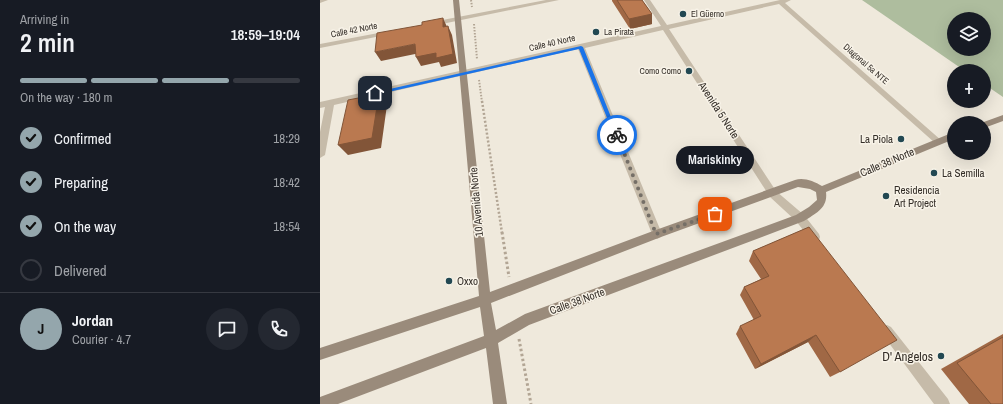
<!DOCTYPE html>
<html lang="en">
<head>
<meta charset="utf-8">
<style>
	:root { --surface:#171b24; --page:#242831; --text:#f1f3f6; --muted:#9ea1a6; --line:#363941; --accent:#94a6ac }
	body { margin:0; font-family:"Archivo Narrow",sans-serif; background:var(--page); color:var(--text); height:100vh; display:flex; flex-direction:column; font-size:15px; white-space:nowrap }
	* { box-sizing:border-box; margin:0 }
	p { font-size:13px; color:var(--muted) }
	.icon { flex:none; width:22px; height:22px; fill:none; stroke:currentColor; stroke-width:2; stroke-linecap:round; stroke-linejoin:round }
	.map { position:relative; flex:1; overflow:hidden }
	.sheet { display:flex; flex-direction:column; background:var(--surface); width:320px }
	.sheet>* { flex:none }
	.buttons { position:absolute; left:627px; top:12px; display:grid; gap:8px }
	.buttons a { display:grid; place-items:center; width:44px; height:44px; border-radius:50%; background:var(--surface); box-shadow:0 4px 16px #0002; font-size:20px }
	.pin { position:absolute; display:grid; place-items:center; width:34px; height:34px; color:#fff; margin:-17px; border-radius:8px; box-shadow:0 2px 6px #0006 }
	.courier { position:absolute; display:grid; place-items:center; width:40px; height:40px; margin:-20px; border:3px solid #1a73e8; border-radius:50%; background:#fff; color:#222; box-shadow:0 1px 5px #0007 }
	.bubble { position:absolute; height:28px; border-radius:14px; background:var(--surface); box-shadow:0 4px 16px #0002; font-size:13px; font-weight:600; line-height:28px; text-align:center }
	.headline em { font-style:normal; font-weight:600 }
	.headline div { display:flex; flex-direction:column-reverse }
	.headline { display:flex; align-items:center; justify-content:space-between; height:68px; padding:0 20px }
	h1 { font-size:26px; font-weight:600; line-height:30px }
	.bar { display:grid; grid-template-columns:repeat(4,1fr); gap:6px 4px; align-content:center; height:48px; padding:0 20px }
	.bar i { height:5px; border-radius:3px; background:var(--line) }
	.bar .current { background:var(--accent) }
	.bar p { grid-column:span 4 }
	.line { display:flex; align-items:center; gap:10px; padding:0 20px; border-top:1px solid var(--line) }
	.line div { flex:1 }
	.round { display:grid; place-items:center; flex:none; width:42px; height:42px; border-radius:21px; background:var(--page) }
	ol { padding:0 20px; list-style:none }
	li { display:flex; align-items:center; gap:12px; height:44px }
	li p { margin-inline-start:auto }
	li .icon { padding:4px; border-radius:50%; background:var(--accent); color:#111; stroke-width:4 }
	li:last-child { color:var(--muted) }
	li i { width:22px; height:22px; border:2px solid var(--line); border-radius:50% }
	main { display:flex; flex:1; min-height:0 }
	.map>svg:first-child { display:block }
	.green { fill:#aebd9e; fill-rule:evenodd }
	.lines { fill:none; stroke-linecap:round; stroke-linejoin:round }
	.path-far2 { stroke:#b2a594; stroke-width:2; stroke-dasharray:1.5 1.5; stroke-linecap:butt }
	.path-far1 { stroke:#b2a594; stroke-width:2.5; stroke-dasharray:2 2; stroke-linecap:butt }
	.path { stroke:#b2a594; stroke-width:3; stroke-dasharray:2.5 2.5; stroke-linecap:butt }
	.street { fill:#c6bba9; fill-rule:evenodd }
	.secondary { fill:#9a8b7b; fill-rule:evenodd }
	.wall { fill:#a06845 }
	.shaded-wall { fill:#825538 }
	.building { fill:#ba7950; stroke:#825538 }
	.route { fill:#1a73e8 }
	.done { stroke:#756f67; stroke-width:4; stroke-dasharray:0 7.2 }
	.poi-dot { fill:#224852; stroke:#f8f3e8; stroke-width:1.5 }
	.labels { text-anchor:middle; stroke-width:3; stroke-linejoin:round; paint-order:stroke }
	.far-poi-label { font-size:9px; fill:#342e28; stroke:#f8f3e8; text-anchor:start }
	.far-street-label { font-size:9px; fill:#342e28; stroke:#f8f3e8 }
	.street-label { font-size:11px; fill:#342e28; stroke:#f8f3e8 }
	.poi-label { font-size:11px; fill:#342e28; stroke:#f8f3e8; text-anchor:start }
	.near-poi-label { font-size:13px; fill:#342e28; stroke:#f8f3e8; text-anchor:end }
</style>
</head>
<body>
<main>
<section class="sheet">
<div class="headline"><div><h1>2 min</h1><p>Arriving in</p></div><em>18:59–19:04</em></div>
<div class="bar"><i class="current"></i><i class="current"></i><i class="current"></i><i></i><p>On the way · 180 m</p></div>
<ol>
<li><svg class="icon" aria-label="check" viewBox="0 0 24 24"><path d="M5 12l5 5 9-10"/></svg>Confirmed<p>18:29</p></li>
<li><svg class="icon" aria-label="check" viewBox="0 0 24 24"><path d="M5 12l5 5 9-10"/></svg>Preparing<p>18:42</p></li>
<li><svg class="icon" aria-label="check" viewBox="0 0 24 24"><path d="M5 12l5 5 9-10"/></svg>On the way<p>18:54</p></li>
<li><i></i>Delivered</li>
</ol>
<div class="line" style="height:72px"><b class="round" style="background:var(--accent);color:#111">J</b><div><b>Jordan</b><p>Courier · 4.7</p></div><a class="round"><svg class="icon" aria-label="chat" viewBox="0 0 24 24"><path d="M4 5h16v11H9l-5 4z"/></svg></a><a class="round"><svg class="icon" aria-label="phone" viewBox="0 0 24 24"><path d="M5 4h4l2 5-3 2q2 4 5 5l2-3 5 2v4C11 20 4 13 5 4z"/></svg></a></div>
</section>
<div class="map">
<svg width="683" height="404" viewBox="0 0 683 404">
	<rect width="100%" height="100%" fill="#efe9dc"/>
	<path class="green" d="M 542,0 L 683,0 L 683,97 L 664,84 L 664,71 L 645,71 ZM 634,19 L 664,19 L 664,49 L 634,49 Z"/>
	<g class="lines">
		<path class="path-far2" d="M 151,0 L 152,7
			M 154,24 L 157,59
			M 159,80 L 162,102"/>
		<path class="path-far1" d="M 162,101 L 182,233"/>
		<path class="path" d="M 182,232 L 189,277
			M 199,339 L 211,404"/>
		<path class="street" d="M 0,0 L 8,0 L 0,3 Z
			M 226,0 L 239,0 L 112,26 L 109,24 L 112,22 Z
			M 324,0 L 330,0 L 347,25 L 460,0 L 471,0 L 465,3 L 622,141 L 618,144 L 615,143 L 459,4 L 349,29 L 456,191 L 484,215 L 499,234 L 500,237 L 499,240 L 495,242 L 491,240 L 476,221 L 450,197 L 343,30 L 265,48 L 342,234 L 341,237 L 337,239 L 333,237 L 332,234 L 258,49 L 14,105 L 5,155 L 0,158 L 0,132 L 5,107 L 0,108 L 0,102 L 341,26 Z
			M 69,31 L 71,32 L 71,34 L 0,48 L 0,44 Z
			M 567,325 L 571,327 L 628,399 L 630,404 L 614,404 L 563,335 L 561,331 L 563,327 Z"/>
		<path class="secondary" d="M 133,0 L 139,0 L 170,292 L 333,231 L 475,180 C 483,177 494,181 502,186 L 634,132 L 634,139 L 506,192 C 508,208 496,213 484,221 L 209,325 L 178,343 L 187,404 L 173,404 L 166,348 L 18,404 L 0,404 L 0,397 L 164,336 L 160,307 L 0,360 L 0,348 L 159,296 ZM 478,187 L 490,189 L 496,192 L 497,200 L 489,207 L 476,215 L 205,314 L 176,330 L 171,303 L 341,237 Z
			M 683,115 L 683,121 L 664,128 L 664,123 L 661,123 Z"/>
	</g>
	<path class="wall" d="M 292,0 L 322,0 L 332,14 L 332,24 L 310,29 L 292,1 Z
		M 489,227 L 520,372 L 510,377 L 488,342 L 435,369 L 416,334 L 420,326 L 434,320 L 420,295 L 424,287 L 441,279 L 429,261 L 433,251 Z
		M 683,334 L 683,404 L 649,404 L 621,369 Z"/>
	<path class="shaded-wall" d="M 332,14 L 332,24 L 310,29 L 309,19 Z
		M 123,18 L 127,27 L 123,27 Z
		M 128,26 L 132,35 L 137,63 L 121,67 L 119,62 L 101,66 L 96,57 Z
		M 95,44 L 100,53 L 61,61 L 55,52 Z
		M 59,94 L 67,105 L 61,148 L 28,155 L 18,145 Z
		M 496,335 L 488,342 L 435,369 L 441,364 Z"/>
	<path class="building" d="M 297,0 L 322,0 L 332,14 L 309,19 Z
		M 123,18 L 123,27 L 128,26 L 133,54 L 116,58 L 116,53 L 96,57 L 95,44 L 55,52 L 57,33 L 102,25 L 102,22 Z
		M 59,94 L 52,138 L 18,145 L 28,100 Z
		M 489,227 L 577,340 L 520,372 L 496,335 L 441,364 L 420,326 L 441,316 L 424,287 L 449,276 L 433,251 Z
		M 683,337 L 683,404 L 671,404 L 637,363 Z"/>
	<path class="route" d="M 261,46 L 263,47 L 299,137 L 294,135 L 259,49 L 55,95 L 52,93 Z"/>
	<g class="lines">
		<path class="done" d="M 297,135 L 336,234 L 395,214"/>
	</g>
	<g class="poi-dot">
		<circle cx="363" cy="14" r="4"/>
		<circle cx="276" cy="32" r="4"/>
		<circle cx="369" cy="71" r="4"/>
		<circle cx="581" cy="139" r="4"/>
		<circle cx="614" cy="173" r="4"/>
		<circle cx="566" cy="196" r="4"/>
		<circle cx="129" cy="281" r="4"/>
		<circle cx="621" cy="356" r="4"/>
	</g>
	<g class="labels">
		<g class="far-poi-label">
			<text x="371" y="17">El Güerno</text>
			<text x="284" y="35">La Pirata</text>
			<text x="361" y="74" text-anchor="end">Como Como</text>
		</g>
		<g class="far-street-label">
			<text transform="translate(34 30) rotate(-11)" y="3">Calle 42 Norte</text>
			<text transform="translate(232 43) rotate(-13)" y="3">Calle 40 Norte</text>
			<text transform="translate(546 64) rotate(41)" y="3">Diagonal 5a NTE</text>
		</g>
		<g class="street-label">
			<text transform="translate(399 110) rotate(57)" y="4">Avenida 5 Norte</text>
			<text transform="translate(567 162) rotate(-23)" y="4">Calle 38 Norte</text>
			<text transform="translate(156 202) rotate(-95)" y="4">10 Avenida Norte</text>
			<text transform="translate(257 301) rotate(-20)" y="4">Calle 38 Norte</text>
		</g>
		<g class="poi-label">
			<text x="573" y="143" text-anchor="end">La Piola</text>
			<text x="622" y="177">La Semilla</text>
			<text x="574" y="194">Residencia<tspan x="574" dy="13">Art Project</tspan></text>
			<text x="137" y="285">Oxxo</text>
		</g>
		<g class="near-poi-label">
			<text x="613" y="361">D' Angelos</text>
		</g>
	</g>
</svg>
<div class="buttons">
<a><svg class="icon" aria-label="layers" viewBox="0 0 24 24"><path d="M12 4l9 5-9 5-9-5zM3 14l9 5 9-5"/></svg></a>
<a>+</a>
<a>−</a>
</div>
<div class="pin" style="left:395px;top:214px;background:#ea580c"><svg class="icon" aria-label="bag" viewBox="0 0 24 24"><path d="M5 8h14l-1 12H6zM9 8a3 3 0 0 1 6 0"/></svg></div>
<div class="pin" style="left:55px;top:93px;background:#1f2937"><svg class="icon" aria-label="home" viewBox="0 0 24 24"><path d="M3 11l9-7 9 7M6 9v11h12V9"/></svg></div>
<div class="courier" style="left:297px;top:135px"><svg class="icon" aria-label="bike" viewBox="0 0 24 24"><circle cx="6" cy="16" r="4"/><circle cx="18" cy="16" r="4"/><path d="M6 16l4-8h5l3 8M10 8l3 8H6M13 5h3"/></svg></div>
<div class="bubble" style="left:356px;top:146px;width:78px">Mariskinky</div>
</div>
</main>
</body>
</html>
